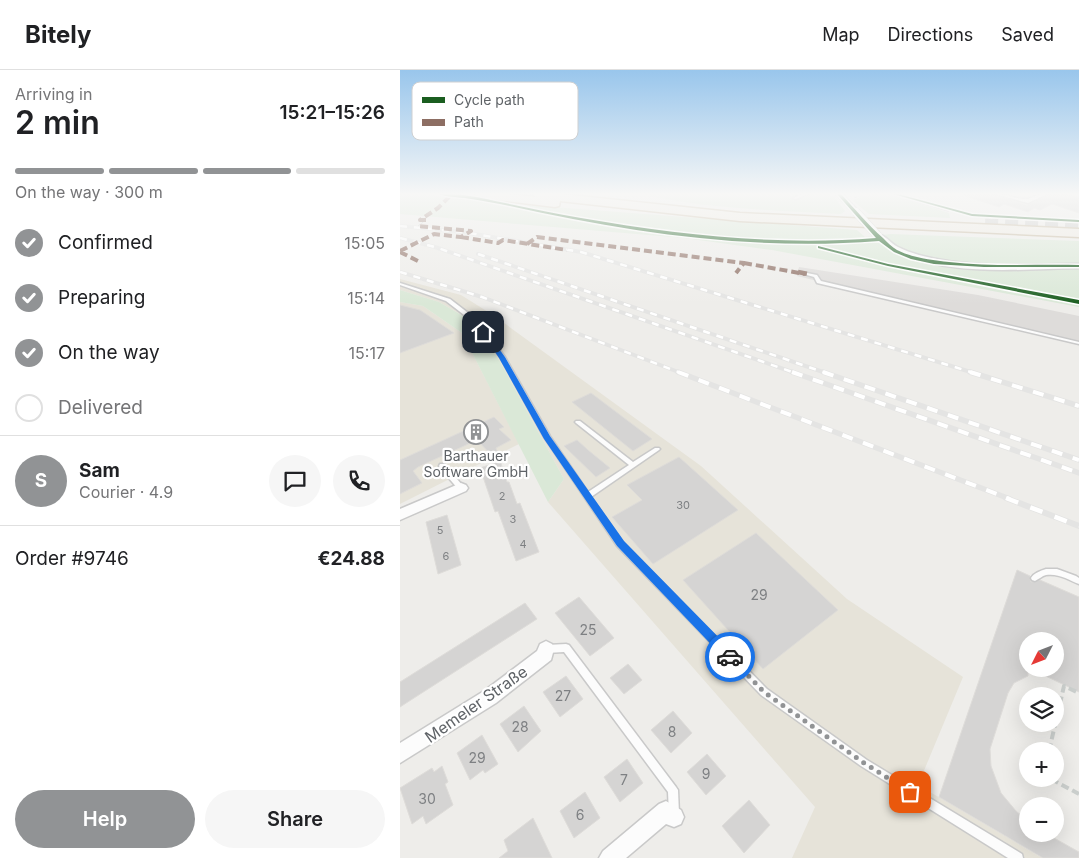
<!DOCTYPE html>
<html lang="en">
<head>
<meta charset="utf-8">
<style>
	:root { --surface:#fff; --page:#f6f6f6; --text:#202124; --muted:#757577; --line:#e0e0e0; --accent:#919395 }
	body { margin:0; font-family:Inter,sans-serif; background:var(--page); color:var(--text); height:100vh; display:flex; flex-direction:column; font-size:19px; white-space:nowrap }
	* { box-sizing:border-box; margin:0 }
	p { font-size:16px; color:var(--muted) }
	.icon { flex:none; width:28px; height:28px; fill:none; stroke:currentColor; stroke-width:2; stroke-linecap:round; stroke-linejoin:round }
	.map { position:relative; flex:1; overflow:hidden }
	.side { display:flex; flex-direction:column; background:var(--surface); width:400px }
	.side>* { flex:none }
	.needle { width:32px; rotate:228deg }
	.controls { position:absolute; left:619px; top:562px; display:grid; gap:10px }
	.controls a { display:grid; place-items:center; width:45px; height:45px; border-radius:50%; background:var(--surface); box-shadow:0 5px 20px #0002; font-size:25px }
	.pin { position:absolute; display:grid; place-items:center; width:42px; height:42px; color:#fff; margin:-21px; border-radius:10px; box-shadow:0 2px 8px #0006 }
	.courier { position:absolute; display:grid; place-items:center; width:50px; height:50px; margin:-25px; border:4px solid #1a73e8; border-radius:50%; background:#fff; color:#222; box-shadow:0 1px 6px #0007 }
	.summary em { font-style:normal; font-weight:600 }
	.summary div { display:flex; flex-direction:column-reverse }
	.summary { display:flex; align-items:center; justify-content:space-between; height:85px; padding:0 15px }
	h1 { font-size:32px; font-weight:600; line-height:38px }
	.bar { display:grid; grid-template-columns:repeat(4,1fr); gap:8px 5px; align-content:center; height:60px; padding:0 15px }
	.bar i { height:6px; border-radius:4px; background:var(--line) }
	.bar .active { background:var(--accent) }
	.bar p { grid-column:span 4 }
	.line { display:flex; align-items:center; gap:12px; padding:0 15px; border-top:1px solid var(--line) }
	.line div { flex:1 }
	.round { display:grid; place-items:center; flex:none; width:52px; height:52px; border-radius:26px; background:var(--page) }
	ol { padding:0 15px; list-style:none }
	li { display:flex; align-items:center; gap:15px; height:55px }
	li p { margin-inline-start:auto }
	li .icon { padding:5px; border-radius:50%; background:var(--accent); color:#fff; stroke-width:4 }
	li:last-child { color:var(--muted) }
	li i { width:28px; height:28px; border:2px solid var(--line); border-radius:50% }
	.cta { display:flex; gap:10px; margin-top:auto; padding:10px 15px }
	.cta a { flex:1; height:58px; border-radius:30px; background:var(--accent); color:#fff; font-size:20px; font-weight:600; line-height:58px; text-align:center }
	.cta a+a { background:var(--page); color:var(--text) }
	header { display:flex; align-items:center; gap:30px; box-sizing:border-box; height:70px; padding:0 25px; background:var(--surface); border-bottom:1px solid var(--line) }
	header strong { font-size:24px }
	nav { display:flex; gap:28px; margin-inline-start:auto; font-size:18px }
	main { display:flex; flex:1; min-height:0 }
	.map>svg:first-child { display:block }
	.commercial { fill:#e6e3d9 }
	.industrial { fill:#dedcda }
	.green { fill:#dae8d7 }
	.building { fill:#d5d4d3; stroke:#dedcd9 }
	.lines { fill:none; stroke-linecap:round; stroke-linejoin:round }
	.highway-tunnel { stroke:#cacac9; stroke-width:13; stroke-dasharray:13 7; stroke-linecap:butt }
	.lane-casing { stroke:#c9c9c9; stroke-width:3 }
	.street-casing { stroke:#c9c9c9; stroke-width:3 }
	.highway-casing { stroke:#c3b49a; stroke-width:3 }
	.path-far1 { stroke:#cacecc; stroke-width:1; stroke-dasharray:3 1; stroke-linecap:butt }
	.path { stroke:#cacecc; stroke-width:4; stroke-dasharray:8 4; stroke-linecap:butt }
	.lane { fill:#fcfcfc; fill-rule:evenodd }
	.street { fill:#fcfcfc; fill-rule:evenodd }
	.highway { fill:#efebe3; fill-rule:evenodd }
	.rail-far2-casing { stroke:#e4e4e3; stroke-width:4 }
	.rail-far1-casing { stroke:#e4e4e3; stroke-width:5.5 }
	.rail-casing { stroke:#e4e4e3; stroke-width:6 }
	.rail-far2 { stroke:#fff; stroke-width:2.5; stroke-dasharray:7; stroke-linecap:butt }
	.rail-far1 { stroke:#fff; stroke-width:4; stroke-dasharray:11; stroke-linecap:butt }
	.rail { stroke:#fff; stroke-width:4.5; stroke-dasharray:13; stroke-linecap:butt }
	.street-bridge-casing { stroke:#c9c9c9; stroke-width:9; stroke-linecap:butt }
	.street-bridge { stroke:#fcfcfc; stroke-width:8 }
	.quiet-far1 { stroke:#8d6e63; stroke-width:4; stroke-dasharray:8 4; stroke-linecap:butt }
	.quiet { stroke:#8d6e63; stroke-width:4.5; stroke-dasharray:9 4.5; stroke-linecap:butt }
	.cycleway-casing { stroke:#fff; stroke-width:3 }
	.cycleway { fill:#1b5e20; fill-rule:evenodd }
	.route { fill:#1a73e8 }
	.done { stroke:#919395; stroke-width:5; stroke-dasharray:0 9 }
	.labels { text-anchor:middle; stroke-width:4.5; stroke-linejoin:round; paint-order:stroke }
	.number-label { font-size:11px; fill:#7e8083 }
	.poi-label { font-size:14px; fill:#5f6367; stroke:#fff }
	.near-number-label { font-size:14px; fill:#7e8083 }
	.near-street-label { font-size:16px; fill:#5f6367; stroke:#fff }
	.key { fill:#fff; stroke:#cfd0d1; stroke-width:1 }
	.key-label { font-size:14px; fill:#5f6367 }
</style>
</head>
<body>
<header>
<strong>Bitely</strong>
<nav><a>Map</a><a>Directions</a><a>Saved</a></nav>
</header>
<main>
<section class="side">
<div class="summary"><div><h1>2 min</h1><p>Arriving in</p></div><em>15:21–15:26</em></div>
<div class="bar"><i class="active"></i><i class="active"></i><i class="active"></i><i></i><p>On the way · 300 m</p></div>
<ol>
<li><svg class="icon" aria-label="check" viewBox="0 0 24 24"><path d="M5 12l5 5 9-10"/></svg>Confirmed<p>15:05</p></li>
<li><svg class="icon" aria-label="check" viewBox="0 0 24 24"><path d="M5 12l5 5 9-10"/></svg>Preparing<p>15:14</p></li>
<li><svg class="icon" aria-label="check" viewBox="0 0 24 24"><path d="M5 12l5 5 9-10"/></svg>On the way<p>15:17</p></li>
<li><i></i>Delivered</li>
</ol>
<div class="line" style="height:90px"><b class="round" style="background:var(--accent);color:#fff">S</b><div><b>Sam</b><p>Courier · 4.9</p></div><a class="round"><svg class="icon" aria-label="chat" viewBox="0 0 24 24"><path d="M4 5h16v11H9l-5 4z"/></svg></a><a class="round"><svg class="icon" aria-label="phone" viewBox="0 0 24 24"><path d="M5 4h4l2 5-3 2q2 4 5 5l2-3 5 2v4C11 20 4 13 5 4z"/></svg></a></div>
<div class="line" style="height:65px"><div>Order #9746</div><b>€24.88</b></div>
<div class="cta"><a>Help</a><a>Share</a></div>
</section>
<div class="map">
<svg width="679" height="788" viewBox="0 0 679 788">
	<rect width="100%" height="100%" fill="#eeedea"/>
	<path class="commercial" d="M 0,209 L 61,225 L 93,245 L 301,396 L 447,529 L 563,607 L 518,715 L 642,788 L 392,788 L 415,737 L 148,432 L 164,409 L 98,288 L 70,250 L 39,232 L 0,220 Z
		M 0,232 L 23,236 L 62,263 L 119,374 L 0,434 Z"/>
	<path class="industrial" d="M 399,197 L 578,225 L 679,246 L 679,275 L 397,206 Z"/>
	<path class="green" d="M 0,124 C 49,124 94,131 142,142 L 126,135 L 457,160 L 465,167 L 491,164 L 679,171 L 679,237 L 372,180 L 284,168 L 0,144 Z
		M 241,124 L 432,124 L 445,141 L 441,144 C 375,140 305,139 241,124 Z
		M 471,124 L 489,124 L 549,143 L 550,148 L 469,144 L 452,130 Z
		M 0,220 L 39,232 L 70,250 L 98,288 L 164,409 L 148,432 L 62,263 L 23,236 L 0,232 Z"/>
	<path class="building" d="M 565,124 L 594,124 L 627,135 L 649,124 L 668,124 L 679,127 L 679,143 L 652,134 L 640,140 L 634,138 L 628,142 L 604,134 L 599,137 L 565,126 Z
		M 0,235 L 20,240 L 54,263 L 0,283 Z
		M 191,323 L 252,369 L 233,381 L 172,332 Z
		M 94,347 L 104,357 L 99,359 L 111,370 L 96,378 L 107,412 L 109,412 L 117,434 L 120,433 L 139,482 L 116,491 L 98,441 L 95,442 L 80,398 L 98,392 L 77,370 L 18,397 L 13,401 L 22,413 L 0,424 L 0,390 Z
		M 177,370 L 188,380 L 210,398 L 196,407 L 164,376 Z
		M 279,387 L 338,440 L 253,494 L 212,447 L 242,430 L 227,415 Z
		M 47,445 L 61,495 L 38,504 L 26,452 Z
		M 356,463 L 438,540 L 363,599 L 283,510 Z
		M 617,500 L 630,506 L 631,512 L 640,510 L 679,527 L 679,622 L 631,599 L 655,599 L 655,571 L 628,571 L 628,606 L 614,613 L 608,623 L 590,679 L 591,696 L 601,723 L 616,741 L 628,751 L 628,764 L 647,764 L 679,782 L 679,788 L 643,788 L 539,727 Z
		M 179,527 L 214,568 L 190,586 L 155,543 Z
		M 125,533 L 137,549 L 0,637 L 0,612 Z
		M 228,594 L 242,610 L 224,624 L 210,608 Z
		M 166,606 L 183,629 L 160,647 L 143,622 Z
		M 124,636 L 141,661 L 118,682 L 100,654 Z
		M 273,641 L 292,663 L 271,683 L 251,660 Z
		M 82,665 L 98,694 L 85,703 L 83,700 L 70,710 L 57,683 Z
		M 307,684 L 326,706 L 306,725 L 287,702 Z
		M 227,689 L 243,713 L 220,732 L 204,707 Z
		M 42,696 L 48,712 L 45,714 L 53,735 L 26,754 L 23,746 L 12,754 L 0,718 L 32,698 L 34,702 Z
		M 185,722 L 200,748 L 174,768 L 160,741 Z
		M 349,730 L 370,755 L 344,783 L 322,756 Z
		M 133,748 L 152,788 L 99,788 L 108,781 L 104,770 Z"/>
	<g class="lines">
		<path class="highway-tunnel" d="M 585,155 L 679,159"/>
		<defs>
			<path id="lane" d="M 404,124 L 408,124 L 396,129 L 393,128 Z
				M 493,124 L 498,124 L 551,139 L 548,140 Z
				M 407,203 L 417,205 L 421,211 L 679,272 L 679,274 L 417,213 L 414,207 L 407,205 Z
				M 0,213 L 50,229 L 76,249 L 105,287 L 150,366 L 188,422 L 229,395 L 176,353 L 175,352 L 176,351 L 180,351 L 233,392 L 255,378 L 259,378 L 260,379 L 259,380 L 191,427 L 223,472 L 367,619 L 467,690 L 622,784 L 623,788 L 608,788 L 461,696 L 361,625 L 217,476 L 144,367 L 100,287 L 72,251 L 46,231 L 0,215 Z
				M 40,394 L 44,394 L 63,416 L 64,418 L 63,420 L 59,420 L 40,398 L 39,396 Z
				M 646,499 L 657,499 L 676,506 L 679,508 L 679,514 C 669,510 658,503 646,505 C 642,506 639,509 635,511 L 632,510 L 631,508 C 634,503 640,501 646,499 Z
				M 166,574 L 169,575 L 276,717 L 278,720 L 279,744 L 278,748 L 274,749 L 270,748 L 269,744 L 268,722 L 164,582 L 147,583 L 144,582 L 143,579 L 144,576 L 147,575 Z"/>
			<path id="street" d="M 436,124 L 442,124 L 458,141 L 458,143 L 454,143 Z
				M 596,124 C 606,124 619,130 628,129 C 635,127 639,123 647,124 L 628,133 Z
				M 475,164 C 484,163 490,173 498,177 C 504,180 512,183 519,185 C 570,199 627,194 679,194 L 679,198 C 613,199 531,210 475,168 Z
				M 61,413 L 66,415 L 68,418 L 66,421 L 0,450 L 0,439 Z
				M 146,571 L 152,574 L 154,579 L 151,590 L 96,633 L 0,693 L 0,673 L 84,621 L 137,581 L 140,574 Z
				M 266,731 L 281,740 L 284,747 L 281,754 L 274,757 L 266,754 L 226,788 L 199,788 L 203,781 L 259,734 Z"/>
			<path id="highway" d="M 75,124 L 108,124 L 136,127 L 132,124 L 161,124 L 340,143 L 679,159 L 679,167 L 340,151 L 160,131 L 159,136 L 155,137 L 81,128 Z"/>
		</defs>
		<use href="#lane" class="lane-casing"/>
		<use href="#street" class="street-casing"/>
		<use href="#highway" class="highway-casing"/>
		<path class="path-far1" d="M 454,128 L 466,124
			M 18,156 L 26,150"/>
		<path class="path" d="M 649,681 L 664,616 L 679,623
			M 651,709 L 679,724"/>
		<use href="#lane" class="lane"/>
		<use href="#street" class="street"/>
		<use href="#highway" class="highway"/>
		<defs>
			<path id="rail-far2" d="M 0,156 L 63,162 L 181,182 L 574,303
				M 0,168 L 35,177 L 395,303
				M 78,184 L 426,303
				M 0,202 L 82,227 L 281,303"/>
			<path id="rail-far1" d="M 278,302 L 610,429
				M 392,302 L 679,403
				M 423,302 L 679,390
				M 570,302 L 679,336"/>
			<path id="rail" d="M 606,428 L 679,456"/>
		</defs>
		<use href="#rail-far2" class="rail-far2-casing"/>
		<use href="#rail-far1" class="rail-far1-casing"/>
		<use href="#rail" class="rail-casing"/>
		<use href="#rail-far2" class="rail-far2"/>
		<use href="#rail-far1" class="rail-far1"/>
		<use href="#rail" class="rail"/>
		<defs>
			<path id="street-bridge" d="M 456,142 L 478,166"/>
		</defs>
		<use href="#street-bridge" class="street-bridge-casing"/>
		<use href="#street-bridge" class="street-bridge"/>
		<path class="quiet-far1" d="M 26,150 L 20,150 L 38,138 L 52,124
			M 61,167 L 98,173 L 103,170 L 167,180
			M 127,174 L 137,167 L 344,193 L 336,203
			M 0,181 L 34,164 L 61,167 L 71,161 L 18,156
			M 0,182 L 18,191
			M 344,193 L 405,204"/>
		<path class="quiet" d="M 398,202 L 408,204"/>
		<defs>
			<path id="cycleway" d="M 39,124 C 57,123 77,127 95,131 C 124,137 152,143 181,148 C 279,165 377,176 476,168 L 437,124 L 441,124 C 455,139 468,155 483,168 C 487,172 492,177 497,180 C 513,188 532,190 549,192 C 592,197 636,194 679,195 L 679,197 L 584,197 L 534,194 L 511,189 L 494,182 L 479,171 C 354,181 231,163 110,136 C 95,133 80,130 65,128 C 57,127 46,127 39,124 Z
				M 493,124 L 498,124 L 572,144 L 679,150 L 679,152 L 572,146 Z
				M 418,176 L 488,194 L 679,230 L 679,234 L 488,196 L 418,178 Z"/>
		</defs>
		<use href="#cycleway" class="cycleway-casing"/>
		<use href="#cycleway" class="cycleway"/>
	</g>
	<linearGradient id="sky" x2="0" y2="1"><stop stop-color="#99c6ec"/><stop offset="0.53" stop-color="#f7f7f6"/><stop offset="1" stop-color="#f7f7f6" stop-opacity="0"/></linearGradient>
	<rect width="679" height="234" fill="url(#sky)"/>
	<path class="route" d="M 81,261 L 86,261 L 105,287 L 150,366 L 224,471 L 334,583 L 334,590 L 326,590 L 217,476 L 144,369 L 99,288 Z"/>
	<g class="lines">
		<path class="done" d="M 330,587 L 364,622 L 464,693 L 510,722"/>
	</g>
	<defs>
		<symbol id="building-ring" viewBox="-11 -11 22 22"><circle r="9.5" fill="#fff" stroke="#919395" stroke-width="1.5"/><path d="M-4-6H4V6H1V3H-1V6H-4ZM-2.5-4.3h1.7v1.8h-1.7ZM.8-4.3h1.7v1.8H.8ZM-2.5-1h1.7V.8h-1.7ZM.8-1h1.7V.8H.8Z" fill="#919395"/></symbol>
	</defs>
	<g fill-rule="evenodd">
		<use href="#building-ring" x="62" y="348" width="28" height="28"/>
	</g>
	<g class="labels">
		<g class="number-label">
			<text x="102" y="430">2</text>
			<text x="283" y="439">30</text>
			<text x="113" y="453">3</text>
			<text x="40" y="464">5</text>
			<text x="123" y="478">4</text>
			<text x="46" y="490">6</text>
		</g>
		<g class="poi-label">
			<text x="76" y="391">Barthauer<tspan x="76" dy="16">Software GmbH</tspan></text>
		</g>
		<g class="near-number-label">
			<text x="359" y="530">29</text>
			<text x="188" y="565">25</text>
			<text x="163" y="631">27</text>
			<text x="120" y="662">28</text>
			<text x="272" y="667">8</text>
			<text x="77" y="693">29</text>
			<text x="306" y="709">9</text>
			<text x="224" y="715">7</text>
			<text x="27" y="734">30</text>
			<text x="180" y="750">6</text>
		</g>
		<g class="near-street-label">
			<text transform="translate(76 634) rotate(-35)" y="6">Memeler Straße</text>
		</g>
	</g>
	<rect x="12" y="12" width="166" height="58" rx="8" class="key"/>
	<rect x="22" y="27" width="23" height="6" fill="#1b5e20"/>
	<rect x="22" y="49" width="23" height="7" fill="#8d6e63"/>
	<g class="key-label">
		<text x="54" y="35">Cycle path</text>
		<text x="54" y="57">Path</text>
	</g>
</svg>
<div class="controls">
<a><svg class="needle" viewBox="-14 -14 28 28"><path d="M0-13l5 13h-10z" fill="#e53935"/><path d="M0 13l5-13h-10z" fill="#757577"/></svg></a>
<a><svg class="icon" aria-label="layers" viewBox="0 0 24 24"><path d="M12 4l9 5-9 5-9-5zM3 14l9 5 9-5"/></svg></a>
<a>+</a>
<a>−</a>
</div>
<div class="pin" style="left:510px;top:722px;background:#ea580c"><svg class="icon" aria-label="bag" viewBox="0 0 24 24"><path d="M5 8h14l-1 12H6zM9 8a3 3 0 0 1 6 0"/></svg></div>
<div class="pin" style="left:83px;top:262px;background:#1f2937"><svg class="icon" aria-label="home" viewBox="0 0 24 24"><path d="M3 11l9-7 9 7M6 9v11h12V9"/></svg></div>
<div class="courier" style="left:330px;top:587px"><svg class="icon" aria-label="car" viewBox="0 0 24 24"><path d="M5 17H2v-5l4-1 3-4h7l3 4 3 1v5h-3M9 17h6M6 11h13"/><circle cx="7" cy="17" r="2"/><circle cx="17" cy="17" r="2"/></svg></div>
</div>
</main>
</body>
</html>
